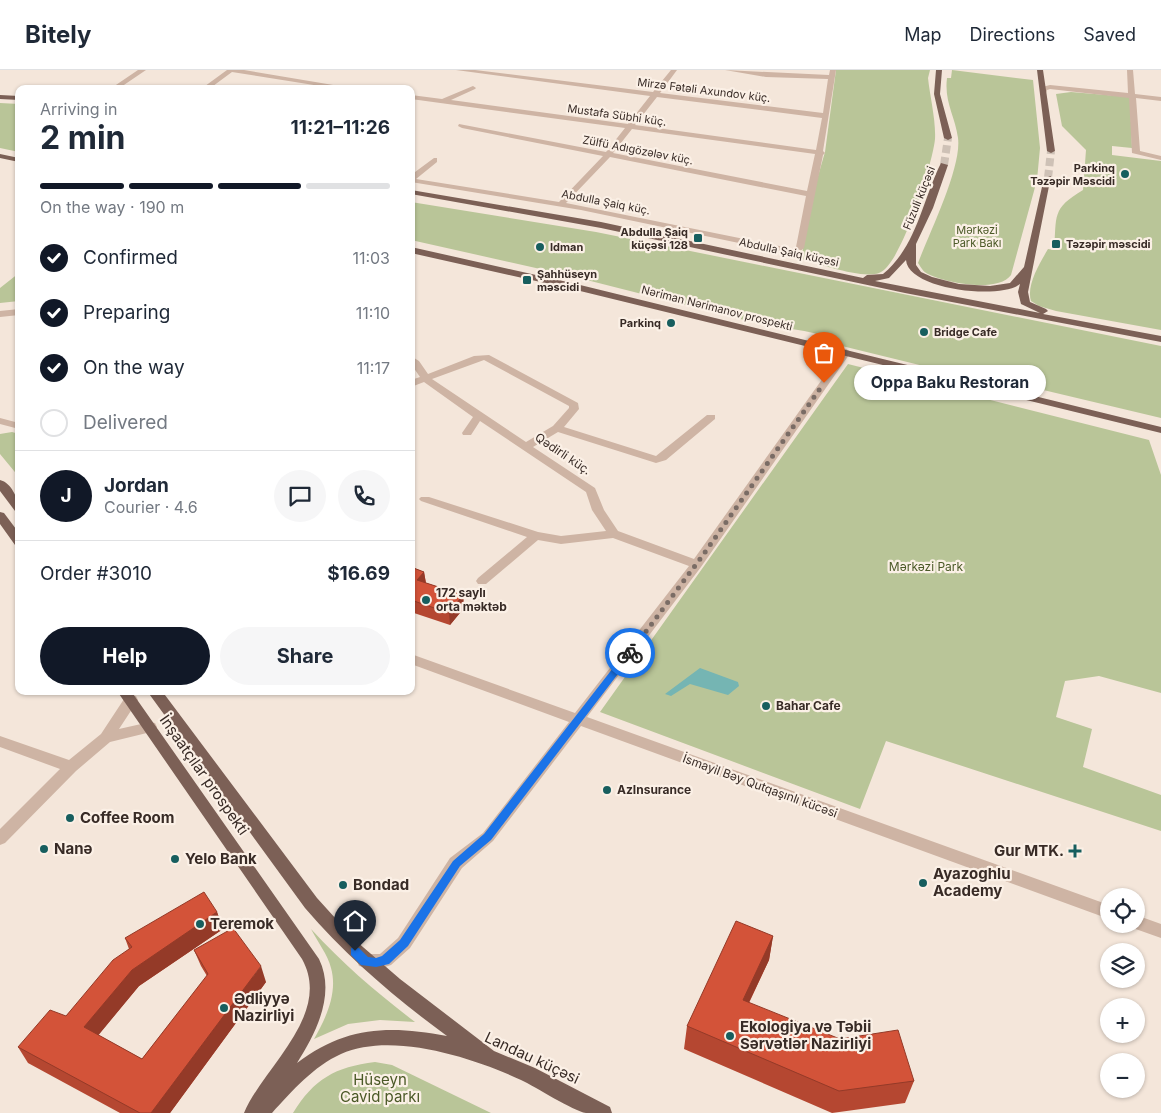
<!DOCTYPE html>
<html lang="en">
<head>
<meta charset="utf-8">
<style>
	:root { --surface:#fff; --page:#f6f6f7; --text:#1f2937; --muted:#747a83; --line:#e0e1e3; --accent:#111827 }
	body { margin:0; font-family:Inter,sans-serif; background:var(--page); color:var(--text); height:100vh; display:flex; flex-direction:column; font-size:19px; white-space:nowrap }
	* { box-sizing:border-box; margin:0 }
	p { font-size:16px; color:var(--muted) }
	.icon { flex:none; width:28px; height:28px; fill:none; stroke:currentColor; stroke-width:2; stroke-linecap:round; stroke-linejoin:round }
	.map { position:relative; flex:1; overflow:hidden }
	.panel { position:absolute; left:15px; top:15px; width:400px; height:610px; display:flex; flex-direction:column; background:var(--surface); border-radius:10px; box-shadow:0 1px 4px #0004 }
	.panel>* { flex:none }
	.controls { position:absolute; left:1100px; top:818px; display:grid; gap:10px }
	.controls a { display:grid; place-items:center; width:45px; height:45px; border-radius:50%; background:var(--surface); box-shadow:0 1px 4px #0004; font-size:25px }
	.pin { position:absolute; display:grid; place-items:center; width:42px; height:42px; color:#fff; margin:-51px -21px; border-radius:50% 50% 50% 0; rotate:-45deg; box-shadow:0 0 5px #0007 }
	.pin .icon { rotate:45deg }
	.courier { position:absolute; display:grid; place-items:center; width:50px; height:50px; margin:-25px; border:4px solid #1a73e8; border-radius:50%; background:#fff; color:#222; box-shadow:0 1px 6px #0007 }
	.bubble { position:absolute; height:35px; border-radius:18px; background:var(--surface); box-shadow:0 1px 4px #0004; font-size:16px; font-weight:700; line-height:35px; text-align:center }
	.head em { font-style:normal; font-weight:700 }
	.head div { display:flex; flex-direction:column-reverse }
	.head { display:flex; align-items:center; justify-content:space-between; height:85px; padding:0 25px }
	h1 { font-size:32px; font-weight:700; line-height:38px }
	.bar { display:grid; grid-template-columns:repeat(4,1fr); gap:8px 5px; align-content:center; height:60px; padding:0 25px }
	.bar i { height:6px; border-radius:4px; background:var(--line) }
	.bar .on { background:var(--accent) }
	.bar p { grid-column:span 4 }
	.line { display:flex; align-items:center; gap:12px; padding:0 25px; border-top:1px solid var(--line) }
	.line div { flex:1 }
	.round { display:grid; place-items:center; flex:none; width:52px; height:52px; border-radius:26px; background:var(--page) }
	ol { padding:0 25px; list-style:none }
	li { display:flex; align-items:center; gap:15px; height:55px }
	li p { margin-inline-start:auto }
	li .icon { padding:5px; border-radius:50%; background:var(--accent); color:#fff; stroke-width:4 }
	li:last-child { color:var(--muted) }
	li i { width:28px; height:28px; border:2px solid var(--line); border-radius:50% }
	.action { display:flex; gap:10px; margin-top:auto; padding:10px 25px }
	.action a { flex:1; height:58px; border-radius:30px; background:var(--accent); color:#fff; font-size:20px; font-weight:700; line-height:58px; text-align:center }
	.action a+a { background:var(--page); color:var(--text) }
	header { display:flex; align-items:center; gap:30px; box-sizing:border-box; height:70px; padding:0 25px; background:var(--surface); border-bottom:1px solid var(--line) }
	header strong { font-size:24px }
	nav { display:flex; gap:28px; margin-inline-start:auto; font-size:18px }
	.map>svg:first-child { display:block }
	.green { fill:#b9c598 }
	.water { fill:#75b5b3 }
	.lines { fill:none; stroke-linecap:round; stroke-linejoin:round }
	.major-tunnel { stroke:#cec1b6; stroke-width:8; stroke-dasharray:8 4; stroke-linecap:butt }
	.minor { fill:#ceb4a4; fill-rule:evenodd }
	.major { fill:#7c6056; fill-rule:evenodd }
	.wall { fill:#b54731 }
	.shaded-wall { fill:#943a28 }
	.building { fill:#d35339; stroke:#943a28 }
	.route { fill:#1a73e8 }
	.done { stroke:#7a6c65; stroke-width:5; stroke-dasharray:0 9 }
	.poi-dot { fill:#175e5e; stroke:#fbf0e6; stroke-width:2 }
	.labels { text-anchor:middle; stroke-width:4.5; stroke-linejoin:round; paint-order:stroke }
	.far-street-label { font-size:11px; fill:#382b26; stroke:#fbf0e6 }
	.far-poi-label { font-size:11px; font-weight:bold; fill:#382b26; stroke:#fbf0e6; text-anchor:start }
	.far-park-label { font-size:11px; fill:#4b5927; stroke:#fbf0e6 }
	.street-label { font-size:12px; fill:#382b26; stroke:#fbf0e6 }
	.park-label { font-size:12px; fill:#4b5927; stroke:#fbf0e6 }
	.poi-label { font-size:12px; font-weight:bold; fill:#382b26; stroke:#fbf0e6; text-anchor:start }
	.near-street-label { font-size:15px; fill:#382b26; stroke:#fbf0e6 }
	.near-poi-label { font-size:15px; font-weight:bold; fill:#382b26; stroke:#fbf0e6; text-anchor:start }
	.near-park-label { font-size:15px; fill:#4b5927; stroke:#fbf0e6 }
</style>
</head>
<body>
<header>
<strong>Bitely</strong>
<nav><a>Map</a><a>Directions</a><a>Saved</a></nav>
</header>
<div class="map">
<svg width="1161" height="1043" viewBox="0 0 1161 1043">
	<rect width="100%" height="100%" fill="#f4e6da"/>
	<path class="green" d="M 836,0 L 930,0 L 928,8 C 930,27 936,50 935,69 C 933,92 901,196 879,203 C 861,209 820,194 801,189 L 814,120 L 825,82 Z
		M 952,0 L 1033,10 L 1040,78 L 1037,110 L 1011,205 C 998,223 946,213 928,204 C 923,202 921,197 918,193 C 929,164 962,97 958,68 C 955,46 944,32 947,8 L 951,8 Z
		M 1071,22 L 1130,27 L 1132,78 L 1112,76 L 1112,85 L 1161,91 L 1161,260 L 1056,241 L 1039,236 L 1031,231 C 1026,215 1040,193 1048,179 L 1054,180 C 1057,146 1051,139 1083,120 L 1086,80 L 1062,56 L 1056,24 Z
		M 0,33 L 19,34 L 19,82 L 0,78 Z
		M 411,132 L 596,162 L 1161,276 L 1161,348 L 1014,313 L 993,313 L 842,276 C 823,262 796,259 772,257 L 567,205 L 411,170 Z
		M 19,203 L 19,231 L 0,233 L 0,218 Z
		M 848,294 L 1149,370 L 1161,405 L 1161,623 L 1099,606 L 1065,611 L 1056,647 L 1092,659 L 1083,697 L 1161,725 L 1161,761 L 886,671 L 860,739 L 600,642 Z
		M 12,362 L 19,364 L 19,407 L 0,384 L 0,364 Z
		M 311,859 C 343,894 377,923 415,952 L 380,950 L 348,954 L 314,969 C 326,948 338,923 331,898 C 328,885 317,871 311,859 Z
		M 375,992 L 392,995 L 491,1043 L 293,1043 C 314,1009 335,997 375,992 Z"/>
	<path class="water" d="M 700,598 L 738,612 L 739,616 L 728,625 L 690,614 L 671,626 L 665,624 Z"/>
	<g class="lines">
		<path class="major-tunnel" d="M 944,95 L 948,68
			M 1048,108 L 1051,81"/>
		<path class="minor" d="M 138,0 L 146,0 L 118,19 L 110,19 Z
			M 227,0 L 244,0 L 357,19 L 339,19 L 232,2 L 209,19 L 201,19 Z
			M 456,0 L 475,0 L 653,22 L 671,0 L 677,0 L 660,23 L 823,43 L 828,9 L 766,7 L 725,0 L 829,5 L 830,0 L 836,0 L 823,81 L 825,83 L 823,85 L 804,178 L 796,185 L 581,140 L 411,112 L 411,105 L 434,88 L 437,88 L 437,92 L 416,109 L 559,132 L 603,86 L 462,58 L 458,56 L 459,54 L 606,82 L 625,58 L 411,29 L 411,25 L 442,29 L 473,16 L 476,18 L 475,19 L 451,30 L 628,54 L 650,26 ZM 657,27 L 822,48 L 816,80 L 635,55 ZM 632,59 L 815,84 L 807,121 L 613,83 ZM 610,87 L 806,126 L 796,177 L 794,179 L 566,133 Z
			M 1127,0 L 1133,0 L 1135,24 L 1161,27 L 1161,31 L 1136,28 L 1140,81 L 1161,86 L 1161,90 L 1132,83 L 1129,28 L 1050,19 L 1047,20 L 1045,26 L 1040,25 L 1042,17 L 1050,15 L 1128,23 Z
			M 19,239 L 19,245 L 0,247 L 0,241 Z
			M 846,279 L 851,282 L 701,497 L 587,647 L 1109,835 L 1109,849 L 581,656 L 493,771 L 462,798 L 410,878 L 391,895 L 376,900 L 359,896 L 357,891 L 359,886 L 365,884 L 380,884 L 398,868 L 450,788 L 483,763 L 569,652 L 411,594 L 411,584 L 575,643 L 689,496 L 613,468 L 561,474 L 538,470 L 486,514 L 478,514 L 476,511 L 478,508 L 527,467 L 421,431 L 419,429 L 421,427 L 429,427 L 538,462 L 561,466 L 606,461 L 592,440 L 586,422 L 480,351 L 471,365 L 463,365 L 462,363 L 473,347 L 424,312 L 411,317 L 411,310 L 420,307 L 411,294 L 411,286 L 419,291 L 428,304 L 474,286 L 489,285 L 578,333 L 579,339 L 564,357 L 656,386 L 707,345 L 715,345 L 715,349 L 666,390 L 656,393 L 558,362 L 533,377 L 595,418 L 604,440 L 618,461 L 694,489 L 843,280 ZM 484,290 L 569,336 L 569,338 L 553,356 L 526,372 L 432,309 Z
			M 0,348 L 19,353 L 19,359 L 0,354 Z
			M 131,625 L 136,626 L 138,630 L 119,659 L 150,652 L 155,653 L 157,657 L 155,661 L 110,672 L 76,701 L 5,773 L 0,775 L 0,759 L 60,699 L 0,677 L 0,666 L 69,690 L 101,664 L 126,626 Z
			M 1136,845 L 1161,854 L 1161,868 L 1130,857 L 1129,854 L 1136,854 Z"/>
		<path class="major" d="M 936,0 L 942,0 L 940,24 L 952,68 L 948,70 L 944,68 L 934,24 Z
			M 1037,0 L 1043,0 L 1055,81 L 1051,83 L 1047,81 Z
			M 0,25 L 19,26 L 19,30 L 0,29 Z
			M 0,84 L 19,88 L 19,92 L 0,88 Z
			M 941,93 L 948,95 L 933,138 L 916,174 L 916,195 L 921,202 L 932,207 L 959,214 L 990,216 L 1010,213 L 1024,197 L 1044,108 L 1051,106 L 1028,222 L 1030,232 L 1046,239 L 1048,241 L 1043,244 L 1161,266 L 1161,272 L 905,223 L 601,158 L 411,124 L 411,120 L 601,152 L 863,208 L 867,205 L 883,204 C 917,176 922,131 941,93 ZM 906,190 C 908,220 1001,230 1020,214 L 1018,222 L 1021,234 L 1040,243 L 875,211 L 889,208 Z
			M 411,177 L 572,213 L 1161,357 L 1161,363 L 572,219 L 411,183 Z
			M 0,410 C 12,413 19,430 19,442 L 15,441 L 0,421 Z
			M 0,442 L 4,443 L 19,463 L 19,476 L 15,475 L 0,454 Z
			M 117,621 L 131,621 L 319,889 C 336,924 316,963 297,993 C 345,956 390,955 447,966 C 395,928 347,887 305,838 L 147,621 L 162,621 L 317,828 L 356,871 L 400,909 L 494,981 L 535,998 L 610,1037 L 612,1043 C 604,1043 594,1043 586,1043 C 573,1041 536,1017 521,1010 C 474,988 392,961 341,984 C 314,996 292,1021 272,1043 L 244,1043 C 263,997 333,945 302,889 Z"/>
	</g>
	<path class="wall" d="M 411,497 L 424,502 L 426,513 L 463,525 L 464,538 L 450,555 L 411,542 Z
		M 217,842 L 223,859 L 139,916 L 98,965 L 142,989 L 207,906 L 201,896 L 194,880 L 266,912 L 170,1043 L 120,1043 L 28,993 L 18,977 L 66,946 L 129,879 L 125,868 Z
		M 773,866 L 769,890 L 749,933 L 914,1011 L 905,1033 L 832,1043 L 684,979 L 687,956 Z"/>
	<path class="shaded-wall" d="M 424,502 L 426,514 L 417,510 Z
		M 463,525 L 464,538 L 450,555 L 449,543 Z
		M 217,842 L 223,859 L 139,916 L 92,973 L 84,957 L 132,900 Z
		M 773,866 L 769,890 L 739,953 L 743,930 Z
		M 261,896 L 266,912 L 170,1043 L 151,1043 Z"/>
	<path class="building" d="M 411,497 L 424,502 L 417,510 L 463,525 L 449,543 L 411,530 Z
		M 204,822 L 217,842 L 132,900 L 84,957 L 142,989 L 208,904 L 194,880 L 233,858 L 261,896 L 151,1043 L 140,1043 L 18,977 L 50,940 L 66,946 L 113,890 L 132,877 L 125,868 Z
		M 736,851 L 773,866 L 743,930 L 840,969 L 898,960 L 914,1011 L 839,1021 L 687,956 Z"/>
	<path class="route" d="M 627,580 L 634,583 L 491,770 L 460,796 L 408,876 L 389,894 L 376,897 L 361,895 L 351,885 L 351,878 L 359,878 L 368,887 L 376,888 L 382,886 L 400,870 L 453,791 L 484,764 Z"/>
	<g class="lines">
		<path class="done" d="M 630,583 L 703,485 L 824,313"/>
	</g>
	<g class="poi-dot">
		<circle cx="1125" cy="104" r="5"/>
		<rect x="693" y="163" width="10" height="10" rx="2.5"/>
		<rect x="1051" y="169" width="10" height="10" rx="2.5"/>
		<circle cx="540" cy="177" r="5"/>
		<rect x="522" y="205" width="10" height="10" rx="2.5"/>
		<circle cx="671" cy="253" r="5"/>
		<circle cx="924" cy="262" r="5"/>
		<circle cx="426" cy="530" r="5"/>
		<circle cx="766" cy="636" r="5"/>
		<circle cx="607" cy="720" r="5"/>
		<circle cx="70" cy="748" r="5"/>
		<circle cx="44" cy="779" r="5"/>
		<path d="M1072.5 773.5h5v5h5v5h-5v5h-5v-5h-5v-5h5z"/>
		<circle cx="175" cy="789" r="5"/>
		<circle cx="923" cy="813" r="5"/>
		<circle cx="343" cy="815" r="5"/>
		<circle cx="200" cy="854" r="5"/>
		<circle cx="224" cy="938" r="5"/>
		<circle cx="730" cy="966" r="5"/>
	</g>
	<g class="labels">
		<g class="far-street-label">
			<text transform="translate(704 20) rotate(7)" y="4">Mirzə Fətəli Axundov küç.</text>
			<text transform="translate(617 45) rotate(8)" y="4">Mustafa Sübhi küç.</text>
			<text transform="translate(638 80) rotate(11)" y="4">Zülfü Adıgözələv küç.</text>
			<text transform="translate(919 128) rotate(-68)" y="4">Füzuli küçəsi</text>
			<text transform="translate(606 132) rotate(11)" y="4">Abdulla Şaiq küç.</text>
			<text transform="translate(789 182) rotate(12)" y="4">Abdulla Şaiq küçəsi</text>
			<text transform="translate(717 238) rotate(14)" y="4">Nəriman Nərimanov prospekti</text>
		</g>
		<g class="far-poi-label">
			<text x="1115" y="102" text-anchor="end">Parkinq<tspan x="1115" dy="13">Təzəpir Məscidi</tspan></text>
			<text x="688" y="166" text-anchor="end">Abdulla Şaiq<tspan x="688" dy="13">küçəsi 128</tspan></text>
			<text x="1066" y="178">Təzəpir məscidi</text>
			<text x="550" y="181">Idman</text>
			<text x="537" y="208">Şahhüseyn<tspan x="537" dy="13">məscidi</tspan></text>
			<text x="661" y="257" text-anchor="end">Parkinq</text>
			<text x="934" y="266">Bridge Cafe</text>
		</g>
		<g class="far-park-label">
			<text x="977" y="164">Mərkəzi<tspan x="977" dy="13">Park Bakı</tspan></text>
		</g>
		<g class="street-label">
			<text transform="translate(563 384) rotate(34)" y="4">Qədirli küç.</text>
			<text transform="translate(760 716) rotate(20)" y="4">İsmayil Bəy Qutqaşınlı kücəsi</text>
		</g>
		<g class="park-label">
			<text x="926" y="501">Mərkəzi Park</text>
		</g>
		<g class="poi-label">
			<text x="436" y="527">172 saylı<tspan x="436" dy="14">orta məktəb</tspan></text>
			<text x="776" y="640">Bahar Cafe</text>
			<text x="617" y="724">AzInsurance</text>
		</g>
		<g class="near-street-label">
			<text transform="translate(204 705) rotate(55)" y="5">İnşaatçılar prospekti</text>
			<text transform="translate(532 988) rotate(25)" y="5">Landau küçəsi</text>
		</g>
		<g class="near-poi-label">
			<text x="80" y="753">Coffee Room</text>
			<text x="54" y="784">Nanə</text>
			<text x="1064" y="786" text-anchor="end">Gur MTK.</text>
			<text x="185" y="794">Yelo Bank</text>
			<text x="933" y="809">Ayazoghlu<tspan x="933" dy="17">Academy</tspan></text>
			<text x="353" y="820">Bondad</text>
			<text x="210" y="859">Teremok</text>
			<text x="234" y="934">Ədliyyə<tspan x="234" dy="17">Nazirliyi</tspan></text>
			<text x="740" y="962">Ekologiya və Təbii<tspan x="740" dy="17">Sərvətlər Nazirliyi</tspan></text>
		</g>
		<g class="near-park-label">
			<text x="380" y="1015">Hüseyn<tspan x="380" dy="17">Cavid parkı</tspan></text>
		</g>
	</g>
</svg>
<div class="controls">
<a><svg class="icon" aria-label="locate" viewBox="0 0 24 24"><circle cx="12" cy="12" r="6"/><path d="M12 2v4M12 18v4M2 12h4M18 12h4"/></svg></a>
<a><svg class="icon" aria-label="layers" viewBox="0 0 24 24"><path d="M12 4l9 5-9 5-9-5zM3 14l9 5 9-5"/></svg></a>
<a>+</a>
<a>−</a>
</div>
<div class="pin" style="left:824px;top:313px;background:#ea580c"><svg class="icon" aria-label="bag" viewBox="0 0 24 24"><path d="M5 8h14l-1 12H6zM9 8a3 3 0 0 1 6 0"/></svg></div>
<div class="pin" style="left:355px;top:881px;background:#1f2937"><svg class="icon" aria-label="home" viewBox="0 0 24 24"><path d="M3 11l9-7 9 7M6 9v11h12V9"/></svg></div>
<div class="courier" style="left:630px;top:583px"><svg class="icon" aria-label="bike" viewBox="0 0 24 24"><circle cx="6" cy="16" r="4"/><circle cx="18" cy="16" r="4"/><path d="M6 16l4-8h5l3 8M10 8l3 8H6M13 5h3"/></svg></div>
<div class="bubble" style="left:854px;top:295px;width:192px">Oppa Baku Restoran</div>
<section class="panel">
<div class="head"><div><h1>2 min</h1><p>Arriving in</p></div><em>11:21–11:26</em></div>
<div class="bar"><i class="on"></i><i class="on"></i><i class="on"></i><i></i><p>On the way · 190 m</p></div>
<ol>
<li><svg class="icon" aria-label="check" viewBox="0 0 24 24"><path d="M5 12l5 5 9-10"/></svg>Confirmed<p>11:03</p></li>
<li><svg class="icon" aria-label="check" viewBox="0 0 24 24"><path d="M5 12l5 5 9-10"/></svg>Preparing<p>11:10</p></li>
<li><svg class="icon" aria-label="check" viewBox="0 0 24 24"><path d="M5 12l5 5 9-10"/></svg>On the way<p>11:17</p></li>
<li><i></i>Delivered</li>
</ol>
<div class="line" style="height:90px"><b class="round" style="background:var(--accent);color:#fff">J</b><div><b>Jordan</b><p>Courier · 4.6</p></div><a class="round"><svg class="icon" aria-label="chat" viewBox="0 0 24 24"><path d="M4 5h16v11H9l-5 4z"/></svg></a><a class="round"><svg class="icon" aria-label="phone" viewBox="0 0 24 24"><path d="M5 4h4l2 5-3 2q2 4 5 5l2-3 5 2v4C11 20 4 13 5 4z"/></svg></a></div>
<div class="line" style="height:65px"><div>Order #3010</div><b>$16.69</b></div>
<div class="action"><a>Help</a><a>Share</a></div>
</section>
</div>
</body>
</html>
